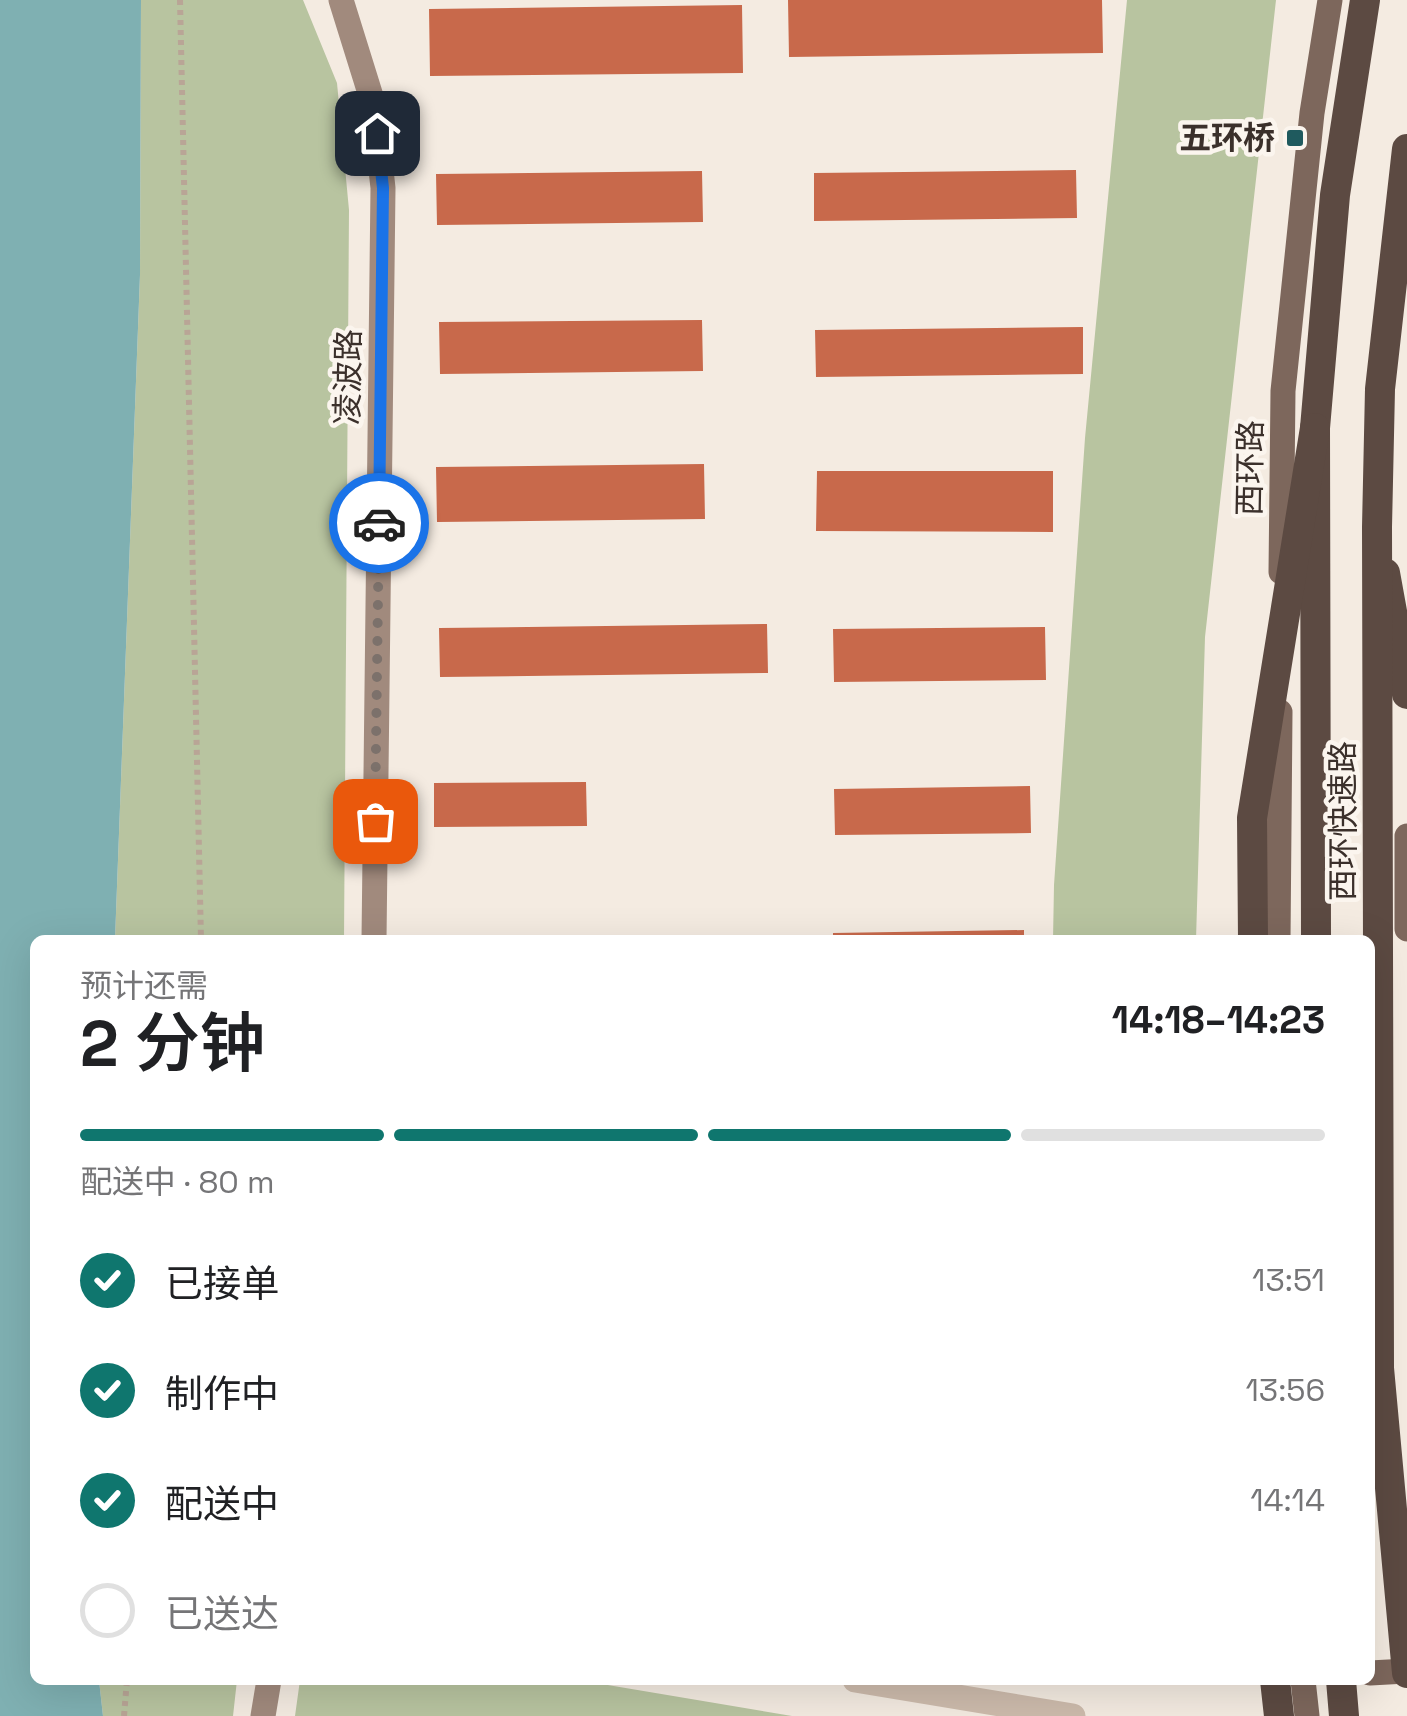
<!DOCTYPE html>
<html lang="zh">
<head>
<meta charset="utf-8">
<style>
	:root { --surface:#fff; --page:#f6f6f6; --text:#202124; --muted:#757577; --line:#e0e0e0; --accent:#0f766e }
	body { margin:0; font-family:"Space Grotesk","Noto Sans SC",sans-serif; background:var(--page); color:var(--text); height:100vh; display:flex; flex-direction:column; font-size:38px; white-space:nowrap }
	* { box-sizing:border-box; margin:0 }
	p { font-size:32px; color:var(--muted) }
	.icon { flex:none; width:55px; height:55px; fill:none; stroke:currentColor; stroke-width:2; stroke-linecap:round; stroke-linejoin:round }
	.map { position:relative; flex:1; overflow:hidden }
	.details { position:absolute; left:30px; top:935px; width:1345px; height:750px; display:flex; flex-direction:column; background:var(--surface); border-radius:15px; box-shadow:0 10px 40px #0002 }
	.details>* { flex:none }
	.pin { position:absolute; display:grid; place-items:center; width:85px; height:85px; color:#fff; margin:-42px; border-radius:20px; box-shadow:0 5px 15px #0006 }
	.courier { position:absolute; display:grid; place-items:center; width:100px; height:100px; margin:-50px; border:8px solid #1a73e8; border-radius:50%; background:#fff; color:#222; box-shadow:0 2px 12px #0007 }
	.overview em { font-style:normal; font-weight:600 }
	.overview div { display:flex; flex-direction:column-reverse }
	.overview { display:flex; align-items:center; justify-content:space-between; height:170px; padding:0 50px }
	h1 { font-size:65px; font-weight:600; line-height:75px }
	.bar { display:grid; grid-template-columns:repeat(4,1fr); gap:15px 10px; align-content:center; height:120px; padding:0 50px }
	.bar i { height:12px; border-radius:8px; background:var(--line) }
	.bar .current { background:var(--accent) }
	.bar p { grid-column:span 4 }
	ol { padding:0 50px; list-style:none }
	li { display:flex; align-items:center; gap:30px; height:110px }
	li p { margin-inline-start:auto }
	li .icon { padding:10px; border-radius:50%; background:var(--accent); color:#fff; stroke-width:4 }
	li:last-child { color:var(--muted) }
	li i { width:55px; height:55px; border:5px solid var(--line); border-radius:50% }
	.map>svg:first-child { display:block }
	.green { fill:#b8c4a0 }
	.water { fill:#7fb0b2 }
	.building { fill:#c8694b }
	.lines { fill:none; stroke-linecap:round; stroke-linejoin:round }
	.path { stroke:#b9a596; stroke-width:6; stroke-dasharray:5 5; stroke-linecap:butt }
	.street { stroke:#cdbbac; stroke-width:25 }
	.secondary { stroke:#a18a7d; stroke-width:25 }
	.primary { stroke:#7d675c; stroke-width:25 }
	.highway { stroke:#5c4a42; stroke-width:30 }
	.highway-bridge { stroke:#5c4a42; stroke-width:30 }
	.done { stroke:#7c716b; stroke-width:10; stroke-dasharray:0 18 }
	.route { stroke:#1a73e8; stroke-width:12 }
	.poi-dot { fill:#1f5a5e; stroke:#fbf5ee; stroke-width:4 }
	.labels { text-anchor:middle; stroke-width:9; stroke-linejoin:round; paint-order:stroke }
	.poi-label { font-size:32px; font-weight:bold; fill:#3b302b; stroke:#fbf5ee; text-anchor:end }
	.street-label { font-size:32px; fill:#3b302b; stroke:#fbf5ee }
</style>
</head>
<body>
<div class="map">
<svg width="1407" height="1716" viewBox="0 0 1407 1716">
	<rect width="100%" height="100%" fill="#f4ebe1"/>
	<path class="green" d="M 141,0 L 303,0 L 337,83 L 349,210 L 344,940 L 115,940 L 140,275 Z
		M 1127,0 L 1276,0 L 1205,637 L 1196,940 L 1053,940 L 1054,885 L 1085,438 Z
		M 99,1680 L 237,1680 L 233,1716 L 103,1716 Z
		M 300,1680 L 578,1680 L 792,1716 L 295,1716 Z"/>
	<path class="water" d="M 0,0 L 141,0 L 140,275 L 115,940 L 35,940 L 35,1680 L 99,1680 L 103,1716 L 0,1716 Z"/>
	<path class="building" d="M 788,0 L 1102,0 L 1103,53 L 789,57 Z
		M 742,5 L 743,73 L 430,76 L 429,9 Z
		M 1076,170 L 1077,218 L 814,221 L 814,173 Z
		M 702,171 L 703,222 L 437,225 L 436,174 Z
		M 702,320 L 703,371 L 440,374 L 439,322 Z
		M 1083,327 L 1083,374 L 816,377 L 815,330 Z
		M 704,464 L 705,519 L 437,522 L 436,467 Z
		M 817,471 L 1053,471 L 1053,532 L 816,531 Z
		M 767,624 L 768,673 L 440,677 L 439,628 Z
		M 1045,627 L 1046,680 L 834,682 L 833,629 Z
		M 586,782 L 587,826 L 434,827 L 434,783 Z
		M 1030,786 L 1031,833 L 835,835 L 834,789 Z
		M 1024,930 L 1024,940 L 833,940 L 833,933 Z
		M 680,935 L 680,940 L 563,940 L 562,937 Z"/>
	<g class="lines">
		<path class="path" d="M 180,0 L 201,940
			M 124,1716 L 127,1680"/>
		<path class="street" d="M 855,1680 L 1073,1716"/>
		<path class="secondary" d="M 341,0 L 374,106 L 383,188 L 374,940
			M 263,1716 L 269,1680"/>
		<path class="primary" d="M 1281,572 L 1283,391 L 1312,113 L 1330,0
			M 1407,836 L 1407,929
			M 1278,940 L 1280,712
			M 1370,1673 L 1407,1671
			M 1303,1680 L 1307,1716"/>
		<path class="highway" d="M 1385,573 L 1407,694
			M 1316,940 L 1315,428 L 1335,195 L 1365,0
			M 1275,1680 L 1279,1716
			M 1341,1680 L 1344,1716"/>
		<path class="highway-bridge" d="M 1407,149 L 1380,389 L 1377,527 L 1379,1368 L 1407,1673
			M 1253,940 L 1252,818 L 1315,428"/>
	</g>
	<g class="lines">
		<path class="done" d="M 375,821 L 379,523"/>
		<path class="route" d="M 377,133 L 383,188 L 379,523"/>
	</g>
	<rect class="poi-dot" x="1285" y="128" width="20" height="20" rx="5"/>
	<g class="labels">
		<g class="poi-label">
			<text x="1275" y="149">五环桥</text>
		</g>
		<g class="street-label">
			<text transform="translate(348 377) rotate(-89)" y="11">凌波路</text>
			<text transform="translate(1250 468) rotate(-89)" y="11">西环路</text>
			<text transform="translate(1343 821) rotate(-90)" y="11">西环快速路</text>
		</g>
	</g>
</svg>
<div class="pin" style="left:375px;top:821px;background:#ea580c"><svg class="icon" aria-label="bag" viewBox="0 0 24 24"><path d="M5 8h14l-1 12H6zM9 8a3 3 0 0 1 6 0"/></svg></div>
<div class="pin" style="left:377px;top:133px;background:#1f2937"><svg class="icon" aria-label="home" viewBox="0 0 24 24"><path d="M3 11l9-7 9 7M6 9v11h12V9"/></svg></div>
<div class="courier" style="left:379px;top:523px"><svg class="icon" aria-label="car" viewBox="0 0 24 24"><path d="M5 17H2v-5l4-1 3-4h7l3 4 3 1v5h-3M9 17h6M6 11h13"/><circle cx="7" cy="17" r="2"/><circle cx="17" cy="17" r="2"/></svg></div>
<section class="details">
<div class="overview"><div><h1>2 分钟</h1><p>预计还需</p></div><em>14:18–14:23</em></div>
<div class="bar"><i class="current"></i><i class="current"></i><i class="current"></i><i></i><p>配送中 · 80 m</p></div>
<ol>
<li><svg class="icon" aria-label="check" viewBox="0 0 24 24"><path d="M5 12l5 5 9-10"/></svg>已接单<p>13:51</p></li>
<li><svg class="icon" aria-label="check" viewBox="0 0 24 24"><path d="M5 12l5 5 9-10"/></svg>制作中<p>13:56</p></li>
<li><svg class="icon" aria-label="check" viewBox="0 0 24 24"><path d="M5 12l5 5 9-10"/></svg>配送中<p>14:14</p></li>
<li><i></i>已送达</li>
</ol>
</section>
</div>
</body>
</html>
